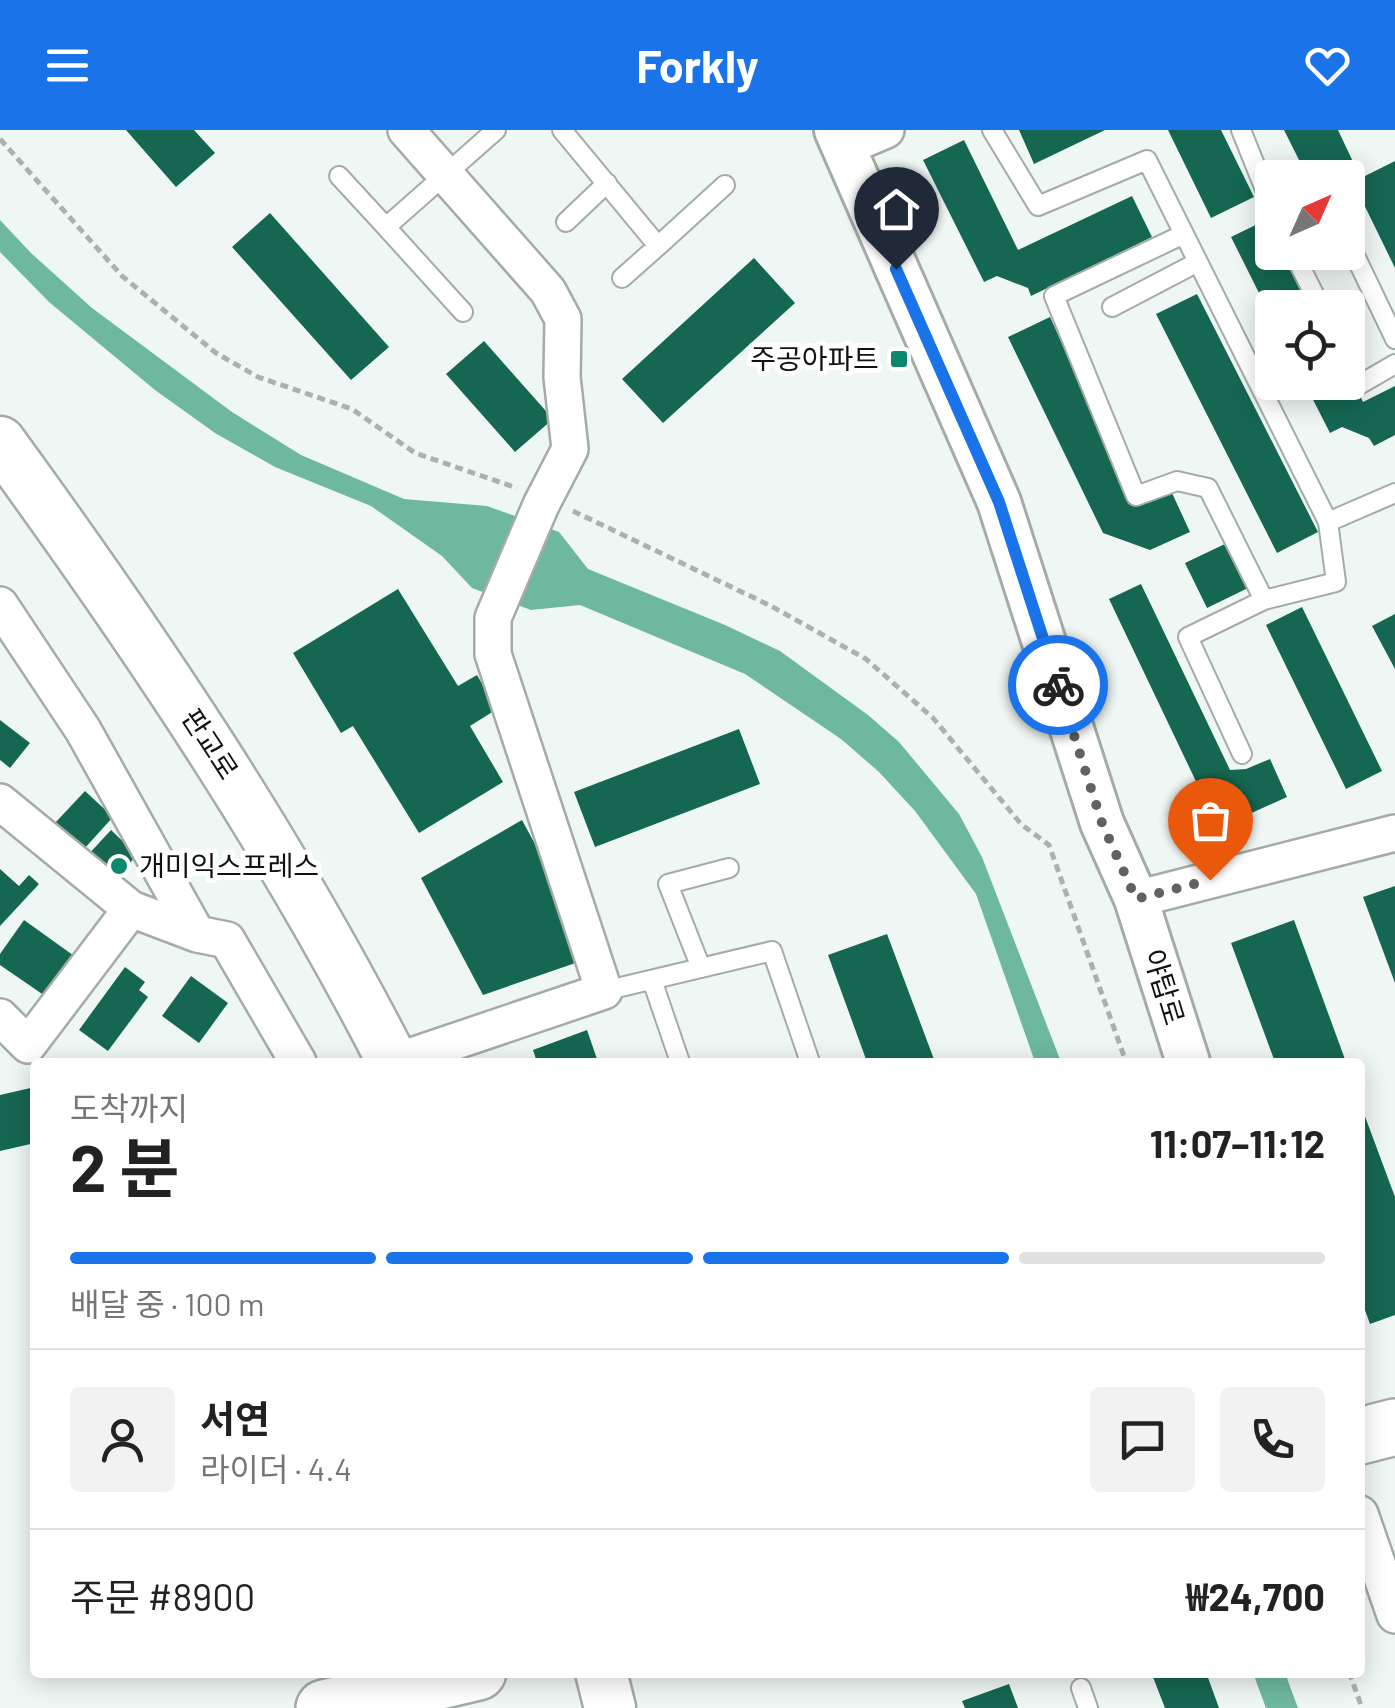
<!DOCTYPE html>
<html lang="ko">
<head>
<meta charset="utf-8">
<style>
	:root { --surface:#fff; --page:#f2f2f2; --text:#222; --muted:#767676; --line:#e0e0e0; --accent:#1a73e8 }
	body { margin:0; font-family:Barlow,"Noto Sans KR",sans-serif; background:var(--page); color:var(--text); height:100vh; display:flex; flex-direction:column; font-size:38px; white-space:nowrap }
	* { box-sizing:border-box; margin:0 }
	p { font-size:32px; color:var(--muted) }
	.icon { flex:none; width:55px; height:55px; fill:none; stroke:currentColor; stroke-width:2; stroke-linecap:round; stroke-linejoin:round }
	.map { position:relative; flex:1; overflow:hidden }
	.sheet { position:absolute; left:30px; top:928px; width:1335px; height:620px; display:flex; flex-direction:column; background:var(--surface); border-radius:10px; box-shadow:0 5px 25px #0003 }
	.sheet>* { flex:none }
	.needle { width:65px; rotate:45deg }
	.tools { position:absolute; left:1255px; top:30px; display:grid; gap:20px }
	.tools a { display:grid; place-items:center; width:110px; height:110px; border-radius:10px; background:var(--surface); box-shadow:0 5px 25px #0003; font-size:50px }
	.pin { position:absolute; display:grid; place-items:center; width:85px; height:85px; color:#fff; margin:-102px -42px; border-radius:50% 50% 50% 0; rotate:-45deg; box-shadow:0 0 10px #0007 }
	.pin .icon { rotate:45deg }
	.courier { position:absolute; display:grid; place-items:center; width:100px; height:100px; margin:-50px; border:8px solid #1a73e8; border-radius:50%; background:#fff; color:#222; box-shadow:0 2px 12px #0007 }
	.head em { font-style:normal; font-weight:700 }
	.head div { display:flex; flex-direction:column-reverse }
	.head { display:flex; align-items:center; justify-content:space-between; height:170px; padding:0 40px }
	h1 { font-size:65px; font-weight:700; line-height:75px }
	.bar { display:grid; grid-template-columns:repeat(4,1fr); gap:15px 10px; align-content:center; height:120px; padding:0 40px }
	.bar i { height:12px; border-radius:8px; background:var(--line) }
	.bar .current { background:var(--accent) }
	.bar p { grid-column:span 4 }
	.line { display:flex; align-items:center; gap:25px; padding:0 40px; border-top:2px solid var(--line) }
	.line div { flex:1 }
	.round { display:grid; place-items:center; flex:none; width:105px; height:105px; border-radius:10px; background:var(--page) }
	header { display:flex; justify-content:space-between; align-items:center; height:130px; padding:0 40px; background:var(--accent); color:#fff; font-size:45px; font-weight:700 }
	.map>svg:first-child { display:block }
	.water { fill:#6eb89f }
	.building { fill:#156751 }
	.lines { fill:none; stroke-linecap:round; stroke-linejoin:round }
	.service-casing { stroke:#a4aba8; stroke-width:22 }
	.minor-casing { stroke:#a4aba8; stroke-width:40 }
	.tertiary-casing { stroke:#a4aba8; stroke-width:48 }
	.secondary-casing { stroke:#a4aba8; stroke-width:55 }
	.primary-casing { stroke:#a4aba8; stroke-width:60 }
	.path { stroke:#abb1af; stroke-width:5; stroke-dasharray:8 5; stroke-linecap:butt }
	.service { stroke:#fff; stroke-width:18 }
	.minor { stroke:#fff; stroke-width:35 }
	.tertiary { stroke:#fff; stroke-width:42 }
	.secondary { stroke:#fff; stroke-width:50 }
	.primary { stroke:#fff; stroke-width:55 }
	.done { stroke:#5e6361; stroke-width:10; stroke-dasharray:0 18 }
	.route { stroke:#1a73e8; stroke-width:12 }
	.poi-dot { fill:#0c896c; stroke:#fff; stroke-width:4 }
	.labels { text-anchor:middle; stroke-width:10; stroke-linejoin:round; paint-order:stroke }
	.poi-label { font-size:28px; fill:#101312; stroke:#fff; text-anchor:end }
	.street-label { font-size:28px; fill:#101312; stroke:#fff }
</style>
</head>
<body>
<header><svg class="icon" aria-label="menu" viewBox="0 0 24 24"><path d="M4 6h16M4 12h16M4 18h16"/></svg>Forkly<svg class="icon" aria-label="heart" viewBox="0 0 24 24"><path d="M12 20l-8-8c-3-5 5-10 8-4 3-6 11-1 8 4z"/></svg></header>
<div class="map">
<svg width="1395" height="1578" viewBox="0 0 1395 1578">
	<rect width="100%" height="100%" fill="#eff7f4"/>
	<path class="water" d="M 0,90 L 31,123 L 92,178 L 232,282 L 301,325 L 404,369 L 487,376 L 559,402 L 588,439 L 725,495 L 780,521 L 868,585 L 899,612 L 959,684 L 982,727 L 1061,932 L 1035,932 L 976,764 L 915,681 L 879,642 L 841,609 L 745,544 L 580,475 L 531,480 L 472,458 L 442,426 L 371,376 L 275,337 L 215,303 L 155,260 L 49,172 L 0,122 Z
		M 1253,1543 L 1285,1543 L 1298,1578 L 1266,1578 Z"/>
	<path class="building" d="M 126,0 L 194,0 L 215,23 L 176,57 Z
		M 1019,0 L 1105,0 L 1034,34 Z
		M 1168,0 L 1221,0 L 1254,67 L 1211,88 Z
		M 1284,0 L 1338,0 L 1355,36 L 1331,48 L 1308,48 Z
		M 964,10 L 1018,120 L 1132,66 L 1152,107 L 1031,166 L 1028,158 L 997,146 L 984,152 L 923,30 Z
		M 1395,31 L 1395,138 L 1353,52 Z
		M 270,83 L 389,217 L 351,250 L 232,117 Z
		M 1272,87 L 1272,122 L 1290,122 L 1317,178 L 1272,178 L 1272,189 L 1231,107 Z
		M 754,128 L 795,173 L 663,293 L 622,249 Z
		M 1197,164 L 1318,402 L 1277,423 L 1156,184 Z
		M 1050,187 L 1135,372 L 1172,363 L 1190,402 L 1150,420 L 1103,403 L 1008,207 Z
		M 484,211 L 553,289 L 515,322 L 446,244 Z
		M 1348,239 L 1363,272 L 1395,256 L 1395,305 L 1374,316 L 1369,308 L 1342,297 L 1330,303 L 1304,252 L 1348,252 Z
		M 1229,412 L 1250,457 L 1207,478 L 1185,433 Z
		M 1141,454 L 1230,640 L 1246,639 L 1270,629 L 1287,667 L 1247,685 L 1202,664 L 1109,469 Z
		M 398,459 L 458,556 L 477,545 L 497,579 L 470,596 L 503,652 L 419,703 L 353,596 L 341,603 L 293,523 Z
		M 1302,477 L 1382,641 L 1346,659 L 1266,495 Z
		M 1395,484 L 1395,539 L 1372,496 Z
		M 0,590 L 30,613 L 10,638 L 0,630 Z
		M 739,599 L 760,654 L 595,717 L 574,662 Z
		M 85,661 L 113,687 L 84,719 L 55,693 Z
		M 522,690 L 535,714 L 549,707 L 587,829 L 483,865 L 421,748 Z
		M 111,700 L 137,725 L 113,752 L 86,727 Z
		M 0,739 L 19,756 L 29,745 L 39,754 L 0,796 Z
		M 1395,756 L 1395,853 L 1363,767 Z
		M 24,790 L 77,828 L 48,868 L 0,835 L 0,824 Z
		M 1294,790 L 1346,932 L 1275,932 L 1231,813 Z
		M 887,804 L 935,932 L 867,932 L 828,825 Z
		M 125,837 L 145,852 L 139,860 L 148,867 L 108,921 L 79,900 Z
		M 191,846 L 228,873 L 199,913 L 162,886 Z
		M 587,900 L 598,932 L 537,932 L 533,920 Z
		M 35,957 L 35,1013 L 0,1021 L 0,965 Z
		M 1360,973 L 1395,1067 L 1395,1185 L 1370,1194 L 1360,1166 Z
		M 1151,1542 L 1206,1542 L 1219,1578 L 1165,1578 Z
		M 1009,1554 L 1018,1578 L 965,1578 L 962,1571 Z"/>
	<g class="lines">
		<defs>
			<path id="service" d="M 562,0 L 658,116 L 725,55
				M 992,0 L 1038,76 L 1147,30 L 1328,392 L 1395,363
				M 1241,0 L 1272,77
				M 339,46 L 386,97
				M 566,92 L 607,53
				M 1184,104 L 1054,166 L 1136,366 L 1177,351 L 1208,358 L 1264,470 L 1188,507 L 1242,624
				M 1348,111 L 1395,209
				M 1293,122 L 1321,178
				M 622,148 L 658,116
				M 1112,177 L 1198,132
				M 463,182 L 386,97 L 496,0
				M 1348,231 L 1359,255 L 1395,234
				M 1264,470 L 1336,452 L 1328,392
				M 701,838 L 668,754 L 729,738
				M 652,850 L 680,932
				M 604,861 L 772,821 L 810,932
				M 1081,1558 L 1088,1578"/>
			<path id="minor" d="M 846,17 L 886,0
				M 0,475 L 83,600 L 197,804
				M 0,672 L 131,779 L 197,804 L 227,810 L 298,932
				M 1136,769 L 1395,703
				M 0,887 L 28,915 L 131,779
				M 394,932 L 604,861 L 493,524 L 493,488 L 541,375 L 570,319 L 562,247 L 563,189 L 548,161 L 406,0
				M 1360,1384 L 1395,1485"/>
			<path id="tertiary" d="M 836,0 L 999,372 L 1102,693 L 1136,769 L 1188,932"/>
			<path id="secondary" d="M 0,312 C 145,511 281,713 393,932
				M 601,1542 L 610,1578"/>
			<path id="primary" d="M 1360,1306 L 1395,1297
				M 324,1578 L 478,1542"/>
		</defs>
		<use href="#service" class="service-casing"/>
		<use href="#minor" class="minor-casing"/>
		<use href="#tertiary" class="tertiary-casing"/>
		<use href="#secondary" class="secondary-casing"/>
		<use href="#primary" class="primary-casing"/>
		<path class="path" d="M 0,9 L 122,146 L 216,223 L 258,247 L 352,279 L 415,323 L 517,358
			M 573,381 L 771,476 L 866,529 L 933,588 L 1021,694 L 1049,715 L 1126,932
			M 1349,1542 L 1362,1578"/>
		<use href="#service" class="service"/>
		<use href="#minor" class="minor"/>
		<use href="#tertiary" class="tertiary"/>
		<use href="#secondary" class="secondary"/>
		<use href="#primary" class="primary"/>
	</g>
	<g class="lines">
		<path class="done" d="M 1058,555 L 1102,693 L 1136,769 L 1210,750"/>
		<path class="route" d="M 896,139 L 999,372 L 1058,555"/>
	</g>
	<g class="poi-dot">
		<rect x="889" y="219" width="20" height="20" rx="5"/>
		<circle cx="119" cy="736" r="10"/>
	</g>
	<g class="labels">
		<g class="poi-label">
			<text x="879" y="239">주공아파트</text>
			<text x="139" y="746" text-anchor="start">개미익스프레스</text>
		</g>
		<g class="street-label">
			<text transform="translate(210 614) rotate(57)" y="10">판교로</text>
			<text transform="translate(1164 857) rotate(73)" y="10">야탑로</text>
		</g>
	</g>
</svg>
<div class="tools">
<a><svg class="needle" viewBox="-14 -14 28 28"><path d="M0-13l5 13h-10z" fill="#e53935"/><path d="M0 13l5-13h-10z" fill="#767676"/></svg></a>
<a><svg class="icon" aria-label="locate" viewBox="0 0 24 24"><circle cx="12" cy="12" r="6"/><path d="M12 2v4M12 18v4M2 12h4M18 12h4"/></svg></a>
</div>
<div class="pin" style="left:1210px;top:750px;background:#ea580c"><svg class="icon" aria-label="bag" viewBox="0 0 24 24"><path d="M5 8h14l-1 12H6zM9 8a3 3 0 0 1 6 0"/></svg></div>
<div class="pin" style="left:896px;top:139px;background:#1f2937"><svg class="icon" aria-label="home" viewBox="0 0 24 24"><path d="M3 11l9-7 9 7M6 9v11h12V9"/></svg></div>
<div class="courier" style="left:1058px;top:555px"><svg class="icon" aria-label="bike" viewBox="0 0 24 24"><circle cx="6" cy="16" r="4"/><circle cx="18" cy="16" r="4"/><path d="M6 16l4-8h5l3 8M10 8l3 8H6M13 5h3"/></svg></div>
<section class="sheet">
<div class="head"><div><h1>2 분</h1><p>도착까지</p></div><em>11:07–11:12</em></div>
<div class="bar"><i class="current"></i><i class="current"></i><i class="current"></i><i></i><p>배달 중 · 100 m</p></div>
<div class="line" style="height:180px"><a class="round"><svg class="icon" aria-label="person" viewBox="0 0 24 24"><circle cx="12" cy="8" r="4"/><path d="M4 21q1-7 8-7t8 7"/></svg></a><div><b>서연</b><p>라이더 · 4.4</p></div><a class="round"><svg class="icon" aria-label="chat" viewBox="0 0 24 24"><path d="M4 5h16v11H9l-5 4z"/></svg></a><a class="round"><svg class="icon" aria-label="phone" viewBox="0 0 24 24"><path d="M5 4h4l2 5-3 2q2 4 5 5l2-3 5 2v4C11 20 4 13 5 4z"/></svg></a></div>
<div class="line" style="height:130px"><div>주문 #8900</div><b>₩24,700</b></div>
</section>
</div>
</body>
</html>
